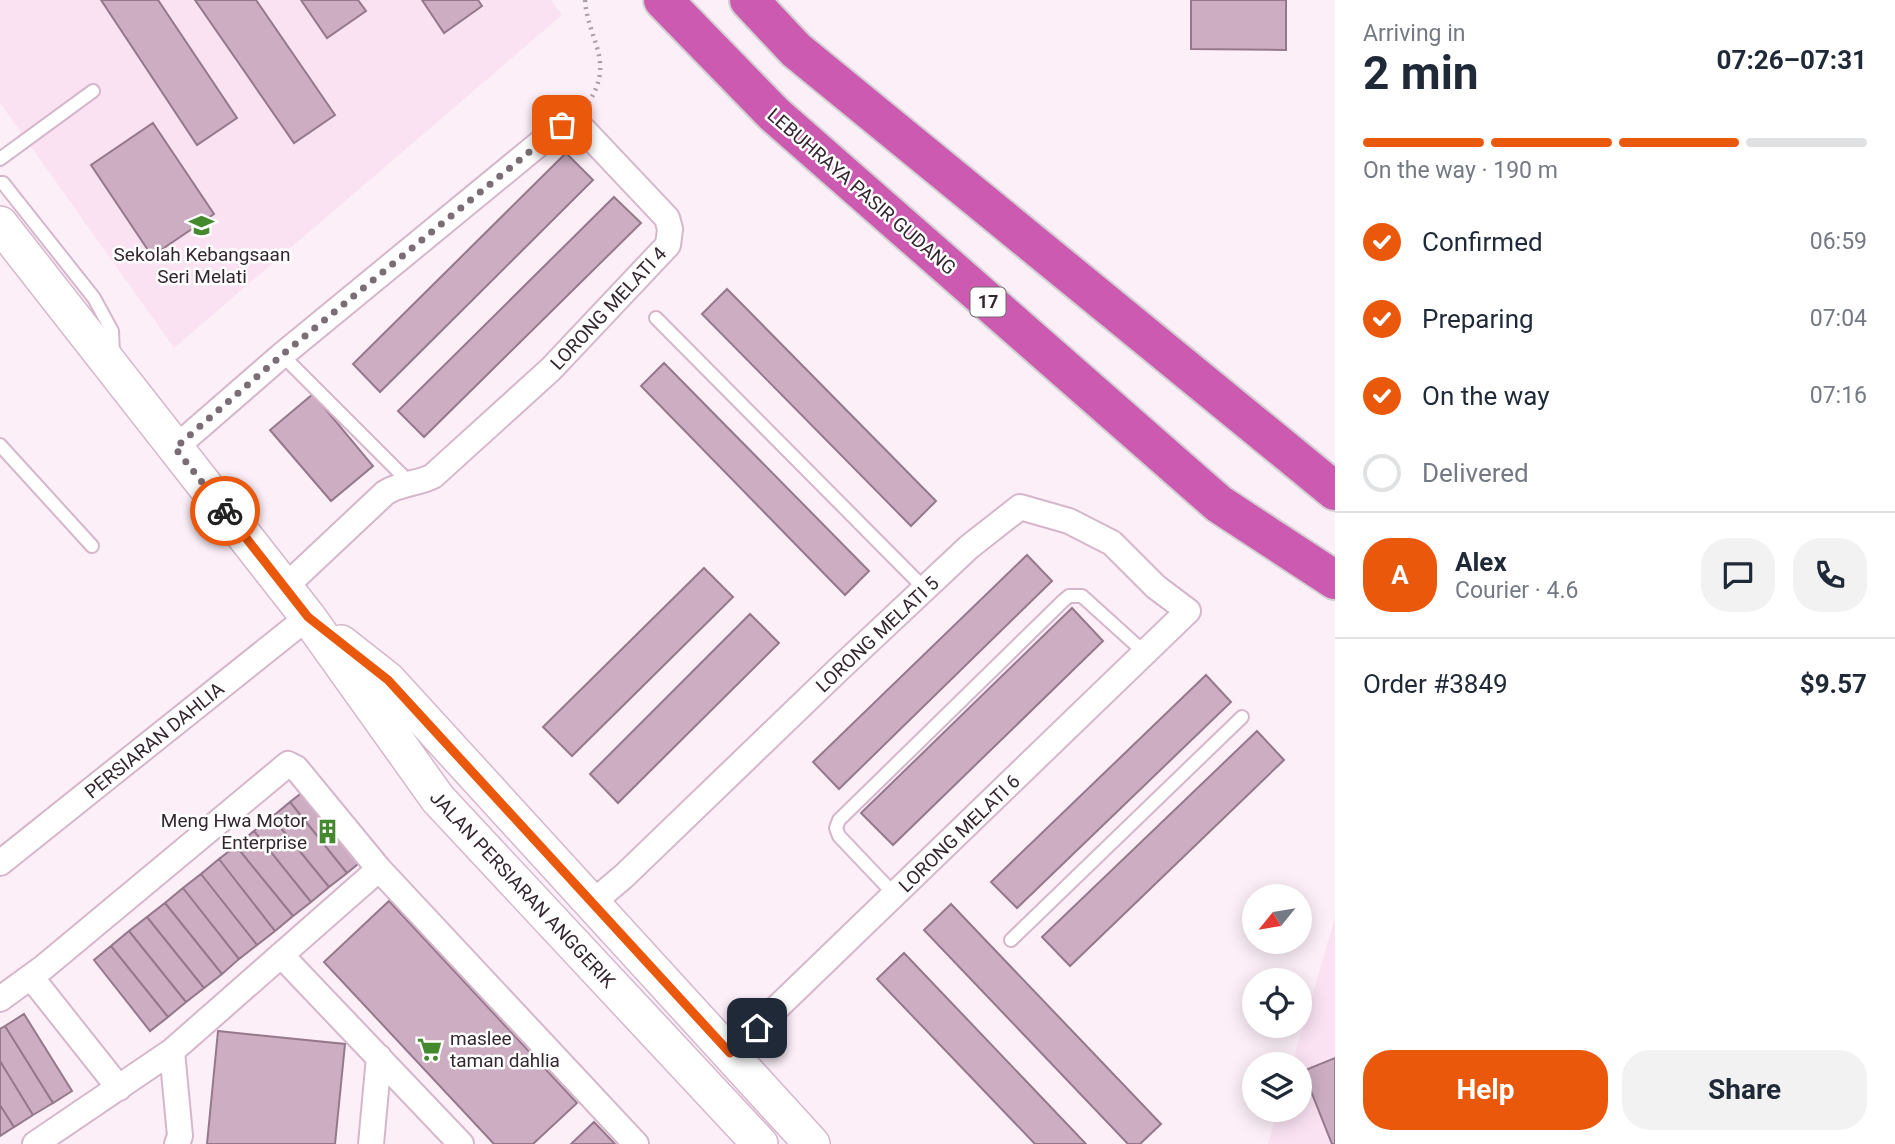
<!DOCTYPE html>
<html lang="en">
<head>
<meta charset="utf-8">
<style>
	:root { --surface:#fff; --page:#f2f2f3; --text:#1f2937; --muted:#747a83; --line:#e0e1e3; --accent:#ea580c }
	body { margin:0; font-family:Roboto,sans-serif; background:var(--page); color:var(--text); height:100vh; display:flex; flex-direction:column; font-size:26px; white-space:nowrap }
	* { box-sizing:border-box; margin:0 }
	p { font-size:23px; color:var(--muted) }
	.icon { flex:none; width:38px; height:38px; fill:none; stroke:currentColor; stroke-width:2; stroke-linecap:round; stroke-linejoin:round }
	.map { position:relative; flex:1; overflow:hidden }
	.side { display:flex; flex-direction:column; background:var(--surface); width:560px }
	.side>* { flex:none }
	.needle { width:46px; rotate:240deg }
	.buttons { position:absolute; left:1242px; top:884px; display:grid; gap:14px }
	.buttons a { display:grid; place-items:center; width:70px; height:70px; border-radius:50%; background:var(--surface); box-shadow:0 4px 18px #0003; font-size:35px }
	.pin { position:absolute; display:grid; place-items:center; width:60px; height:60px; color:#fff; margin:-30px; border-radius:14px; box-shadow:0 4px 10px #0006 }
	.courier { position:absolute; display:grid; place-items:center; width:70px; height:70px; margin:-35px; border:5px solid #ea580c; border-radius:50%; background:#fff; color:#222; box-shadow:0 2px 9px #0007 }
	.headline em { font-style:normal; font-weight:700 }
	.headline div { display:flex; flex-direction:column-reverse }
	.headline { display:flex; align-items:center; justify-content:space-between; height:119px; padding:0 28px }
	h1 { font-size:46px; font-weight:700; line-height:52px }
	.bar { display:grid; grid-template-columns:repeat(4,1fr); gap:10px 7px; align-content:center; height:84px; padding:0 28px }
	.bar i { height:9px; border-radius:5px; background:var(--line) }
	.bar .active { background:var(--accent) }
	.bar p { grid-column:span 4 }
	.line { display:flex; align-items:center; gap:18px; padding:0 28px; border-top:2px solid var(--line) }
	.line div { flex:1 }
	.round { display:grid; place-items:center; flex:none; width:74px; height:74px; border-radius:28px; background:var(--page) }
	ol { padding:0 28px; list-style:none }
	li { display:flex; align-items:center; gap:21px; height:77px }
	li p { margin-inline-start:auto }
	li .icon { padding:7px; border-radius:50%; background:var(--accent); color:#fff; stroke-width:4 }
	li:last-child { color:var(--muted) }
	li i { width:38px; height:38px; border:4px solid var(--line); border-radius:50% }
	.button { display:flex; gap:14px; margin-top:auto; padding:14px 28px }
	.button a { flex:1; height:80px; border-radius:28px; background:var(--accent); color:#fff; font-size:28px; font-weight:700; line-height:80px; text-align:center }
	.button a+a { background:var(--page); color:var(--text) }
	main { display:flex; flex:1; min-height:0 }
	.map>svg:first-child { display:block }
	.built { fill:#fae2f2 }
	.building { fill:#ccadc2; stroke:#96788c; stroke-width:2 }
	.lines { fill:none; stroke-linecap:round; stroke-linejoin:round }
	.lane-casing { stroke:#d6b6cb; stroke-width:16 }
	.street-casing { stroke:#d6b6cb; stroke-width:28 }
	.secondary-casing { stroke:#d6b6cb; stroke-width:38 }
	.highway-casing { stroke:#d2cfd1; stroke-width:42 }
	.path { stroke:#ab9ea7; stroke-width:4.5; stroke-dasharray:2 5; stroke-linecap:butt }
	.lane { stroke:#fff; stroke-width:12 }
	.street { stroke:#fff; stroke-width:24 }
	.secondary { stroke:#fff; stroke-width:35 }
	.highway { stroke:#cc5ab0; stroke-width:38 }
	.done { stroke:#7a6d76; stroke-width:7; stroke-dasharray:0 12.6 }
	.route { stroke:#ea580c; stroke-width:9 }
	.labels { text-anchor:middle; stroke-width:5; stroke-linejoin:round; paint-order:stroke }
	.shield { fill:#fff; stroke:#71686e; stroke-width:2 }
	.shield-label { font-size:18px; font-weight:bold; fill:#342730 }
	.street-label { font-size:19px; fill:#342730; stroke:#fff }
	.poi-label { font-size:19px; fill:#342730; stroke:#fff }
</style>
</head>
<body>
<main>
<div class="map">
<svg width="1335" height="1144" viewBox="0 0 1335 1144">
	<rect width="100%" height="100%" fill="#fceff8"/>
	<path class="built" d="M 0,0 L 551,0 L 562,15 L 174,348 L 0,103 Z
		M 1335,918 L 1335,1144 L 1268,1144 L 1278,1110 L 1300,1110 L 1300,1064 L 1292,1064 Z"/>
	<path class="building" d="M 101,0 L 158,0 L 237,118 L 197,145 Z
		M 195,0 L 256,0 L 335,115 L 294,143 Z
		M 301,0 L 358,0 L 366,11 L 327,38 Z
		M 422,0 L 478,0 L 482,6 L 444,33 Z
		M 1191,0 L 1286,0 L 1286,50 L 1191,49 Z
		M 153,123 L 214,214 L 152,256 L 91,165 Z
		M 566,153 L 593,180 L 380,392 L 353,364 Z
		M 614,197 L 641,223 L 424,437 L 398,411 Z
		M 727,289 L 936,501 L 911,526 L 702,314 Z
		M 664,363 L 869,571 L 845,595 L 641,386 Z
		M 313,394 L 373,466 L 331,501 L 270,430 Z
		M 1027,555 L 1052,581 L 839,789 L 813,762 Z
		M 704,568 L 733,597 L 572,756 L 543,727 Z
		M 1072,608 L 1103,641 L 893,845 L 861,813 Z
		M 750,614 L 779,643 L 618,803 L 590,774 Z
		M 1206,675 L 1231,702 L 1017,908 L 991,882 Z
		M 1257,731 L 1284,760 L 1070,966 L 1042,937 Z
		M 308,788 L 364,859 L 347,873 L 290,802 Z
		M 290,802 L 347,873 L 329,887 L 272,817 Z
		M 272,817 L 329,887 L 311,902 L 254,831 Z
		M 254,831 L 311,902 L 293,916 L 236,846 Z
		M 236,846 L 293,916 L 275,931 L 219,859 Z
		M 219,859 L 275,931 L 257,945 L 201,874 Z
		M 201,874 L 257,945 L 239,959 L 183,888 Z
		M 183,888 L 239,959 L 222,974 L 165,903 Z
		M 389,901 L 577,1103 L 533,1144 L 494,1144 L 324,962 Z
		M 165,903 L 222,974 L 204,988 L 147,917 Z
		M 951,904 L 1161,1124 L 1140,1144 L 1128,1144 L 924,930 Z
		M 147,917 L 204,988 L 186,1002 L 129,931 Z
		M 129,931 L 186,1002 L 168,1017 L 111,946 Z
		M 111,946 L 168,1017 L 150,1031 L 94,960 Z
		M 904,953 L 1086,1144 L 1035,1144 L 877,979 Z
		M 24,1014 L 72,1091 L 53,1103 L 5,1026 Z
		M 5,1026 L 53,1103 L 33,1115 L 0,1061 L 0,1029 Z
		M 218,1031 L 345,1044 L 335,1144 L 207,1144 Z
		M 1335,1058 L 1335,1144 L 1332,1144 L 1303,1071 Z
		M 0,1061 L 33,1115 L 14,1127 L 0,1105 Z
		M 0,1105 L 14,1127 L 0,1136 Z
		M 594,1122 L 615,1144 L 571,1144 Z"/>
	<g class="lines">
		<defs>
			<path id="lane" d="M 0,159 L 93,91
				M 0,183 L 3,183 L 94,298 L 112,331 L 113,353
				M 656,318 L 925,589
				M 282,355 L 410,483
				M 0,445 L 92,546
				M 895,895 L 839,836 L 836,828 L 839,820 L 1063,601 L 1069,596 L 1082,596 L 1145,653
				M 1011,940 L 1242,717"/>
			<path id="street" d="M 175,448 L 282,355 L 562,125 L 572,120 L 582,128 L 667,218 L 670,229 L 668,245 L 551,369 L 433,476 C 418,484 400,483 385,493 L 285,587
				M 0,863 L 308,617
				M 591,904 L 624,876 L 839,669 L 969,547 L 1020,507 L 1069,521 L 1112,543 L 1156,587 L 1188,611 L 730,1053
				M 281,955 L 461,1144
				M 31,977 L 119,1088
				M 0,999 L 44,967 L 288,764 L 296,768 L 379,869 L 636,1144
				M 172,1051 L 180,1136 L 177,1144
				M 35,1144 L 172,1051 L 379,869
				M 371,1144 L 379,1057"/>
			<path id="secondary" d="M 0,224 L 308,617 L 438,799 L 760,1144
				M 341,643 L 388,680 L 812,1144"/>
			<path id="highway" d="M 663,0 L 774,114 L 1219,504 L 1335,580
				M 749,0 L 796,50 L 1335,491"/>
		</defs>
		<use href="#lane" class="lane-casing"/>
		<use href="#street" class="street-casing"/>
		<use href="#secondary" class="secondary-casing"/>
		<use href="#highway" class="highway-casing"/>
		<path class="path" d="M 585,0 C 588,41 615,60 589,102"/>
		<use href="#lane" class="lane"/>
		<use href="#street" class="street"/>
		<use href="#secondary" class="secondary"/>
		<use href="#highway" class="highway"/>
	</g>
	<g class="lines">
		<path class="done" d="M 225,511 L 175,448 L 282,355 L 562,125"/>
		<path class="route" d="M 225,511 L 308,617 L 388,680 L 730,1053 L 757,1028"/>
	</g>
	<defs>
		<symbol id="school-bare" viewBox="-9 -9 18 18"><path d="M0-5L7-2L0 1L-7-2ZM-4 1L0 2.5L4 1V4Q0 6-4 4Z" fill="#45892e" stroke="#fff" stroke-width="2.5" paint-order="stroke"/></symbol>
		<symbol id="building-bare" viewBox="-9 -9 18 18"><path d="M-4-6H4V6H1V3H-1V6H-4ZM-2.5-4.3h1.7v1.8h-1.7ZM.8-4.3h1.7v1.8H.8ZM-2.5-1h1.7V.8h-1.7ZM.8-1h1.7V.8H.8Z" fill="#45892e" stroke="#fff" stroke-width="2.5" paint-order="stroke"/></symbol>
		<symbol id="supermarket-bare" viewBox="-9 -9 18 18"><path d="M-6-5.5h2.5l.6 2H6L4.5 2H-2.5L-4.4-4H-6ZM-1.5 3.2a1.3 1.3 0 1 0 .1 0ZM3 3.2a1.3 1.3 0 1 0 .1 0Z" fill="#45892e" stroke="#fff" stroke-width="2.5" paint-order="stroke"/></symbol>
	</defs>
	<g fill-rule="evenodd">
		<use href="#school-bare" x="184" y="208" width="35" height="35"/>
		<use href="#building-bare" x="310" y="814" width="35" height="35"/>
		<use href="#supermarket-bare" x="412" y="1032" width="35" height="35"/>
	</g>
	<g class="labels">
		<rect class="shield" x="970.5" y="287.5" width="35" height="29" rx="5"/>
		<g class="shield-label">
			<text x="988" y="308">17</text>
		</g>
		<g class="street-label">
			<text transform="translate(862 191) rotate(41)" y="7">LEBUHRAYA PASIR GUDANG</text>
			<text transform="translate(608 308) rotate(-47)" y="7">LORONG MELATI 4</text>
			<text transform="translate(877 634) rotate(-43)" y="7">LORONG MELATI 5</text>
			<text transform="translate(154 740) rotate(-39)" y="7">PERSIARAN DAHLIA</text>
			<text transform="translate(959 833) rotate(-44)" y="7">LORONG MELATI 6</text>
			<text transform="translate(523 889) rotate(47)" y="7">JALAN PERSIARAN ANGGERIK</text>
		</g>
		<g class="poi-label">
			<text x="202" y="261">Sekolah Kebangsaan<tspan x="202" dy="22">Seri Melati</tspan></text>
			<text x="307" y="827" text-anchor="end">Meng Hwa Motor<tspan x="307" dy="22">Enterprise</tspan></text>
			<text x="450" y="1045" text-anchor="start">maslee<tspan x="450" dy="22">taman dahlia</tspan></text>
		</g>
	</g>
</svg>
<div class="buttons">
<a><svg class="needle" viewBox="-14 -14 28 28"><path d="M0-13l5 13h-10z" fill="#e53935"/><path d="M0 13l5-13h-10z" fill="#747a83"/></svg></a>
<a><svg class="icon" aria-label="locate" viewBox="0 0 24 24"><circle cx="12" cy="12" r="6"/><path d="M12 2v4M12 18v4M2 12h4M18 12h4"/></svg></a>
<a><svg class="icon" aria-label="layers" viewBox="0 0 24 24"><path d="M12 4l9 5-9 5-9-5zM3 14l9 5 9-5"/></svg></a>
</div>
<div class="pin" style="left:562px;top:125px;background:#ea580c"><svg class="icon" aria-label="bag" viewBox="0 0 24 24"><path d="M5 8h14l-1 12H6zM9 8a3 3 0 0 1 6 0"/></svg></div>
<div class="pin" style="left:757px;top:1028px;background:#1f2937"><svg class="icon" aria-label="home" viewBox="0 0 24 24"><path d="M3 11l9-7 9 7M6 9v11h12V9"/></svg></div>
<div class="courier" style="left:225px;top:511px"><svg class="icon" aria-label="bike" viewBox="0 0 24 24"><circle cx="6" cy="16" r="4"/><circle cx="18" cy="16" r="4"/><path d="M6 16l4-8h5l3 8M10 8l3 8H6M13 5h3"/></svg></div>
</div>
<section class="side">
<div class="headline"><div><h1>2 min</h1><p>Arriving in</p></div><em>07:26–07:31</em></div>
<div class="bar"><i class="active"></i><i class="active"></i><i class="active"></i><i></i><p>On the way · 190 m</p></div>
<ol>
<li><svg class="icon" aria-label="check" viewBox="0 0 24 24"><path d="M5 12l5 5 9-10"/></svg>Confirmed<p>06:59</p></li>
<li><svg class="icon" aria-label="check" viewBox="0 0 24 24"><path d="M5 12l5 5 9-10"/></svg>Preparing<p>07:04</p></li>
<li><svg class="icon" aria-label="check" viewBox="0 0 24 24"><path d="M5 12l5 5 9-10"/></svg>On the way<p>07:16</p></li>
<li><i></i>Delivered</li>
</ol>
<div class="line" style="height:126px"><b class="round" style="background:var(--accent);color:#fff">A</b><div><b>Alex</b><p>Courier · 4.6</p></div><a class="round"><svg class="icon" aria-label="chat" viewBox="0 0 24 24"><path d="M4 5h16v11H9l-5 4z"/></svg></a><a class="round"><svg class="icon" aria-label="phone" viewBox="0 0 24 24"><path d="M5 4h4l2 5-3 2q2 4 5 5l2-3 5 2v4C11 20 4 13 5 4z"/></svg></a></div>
<div class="line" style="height:91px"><div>Order #3849</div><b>$9.57</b></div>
<div class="button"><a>Help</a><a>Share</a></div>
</section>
</main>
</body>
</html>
